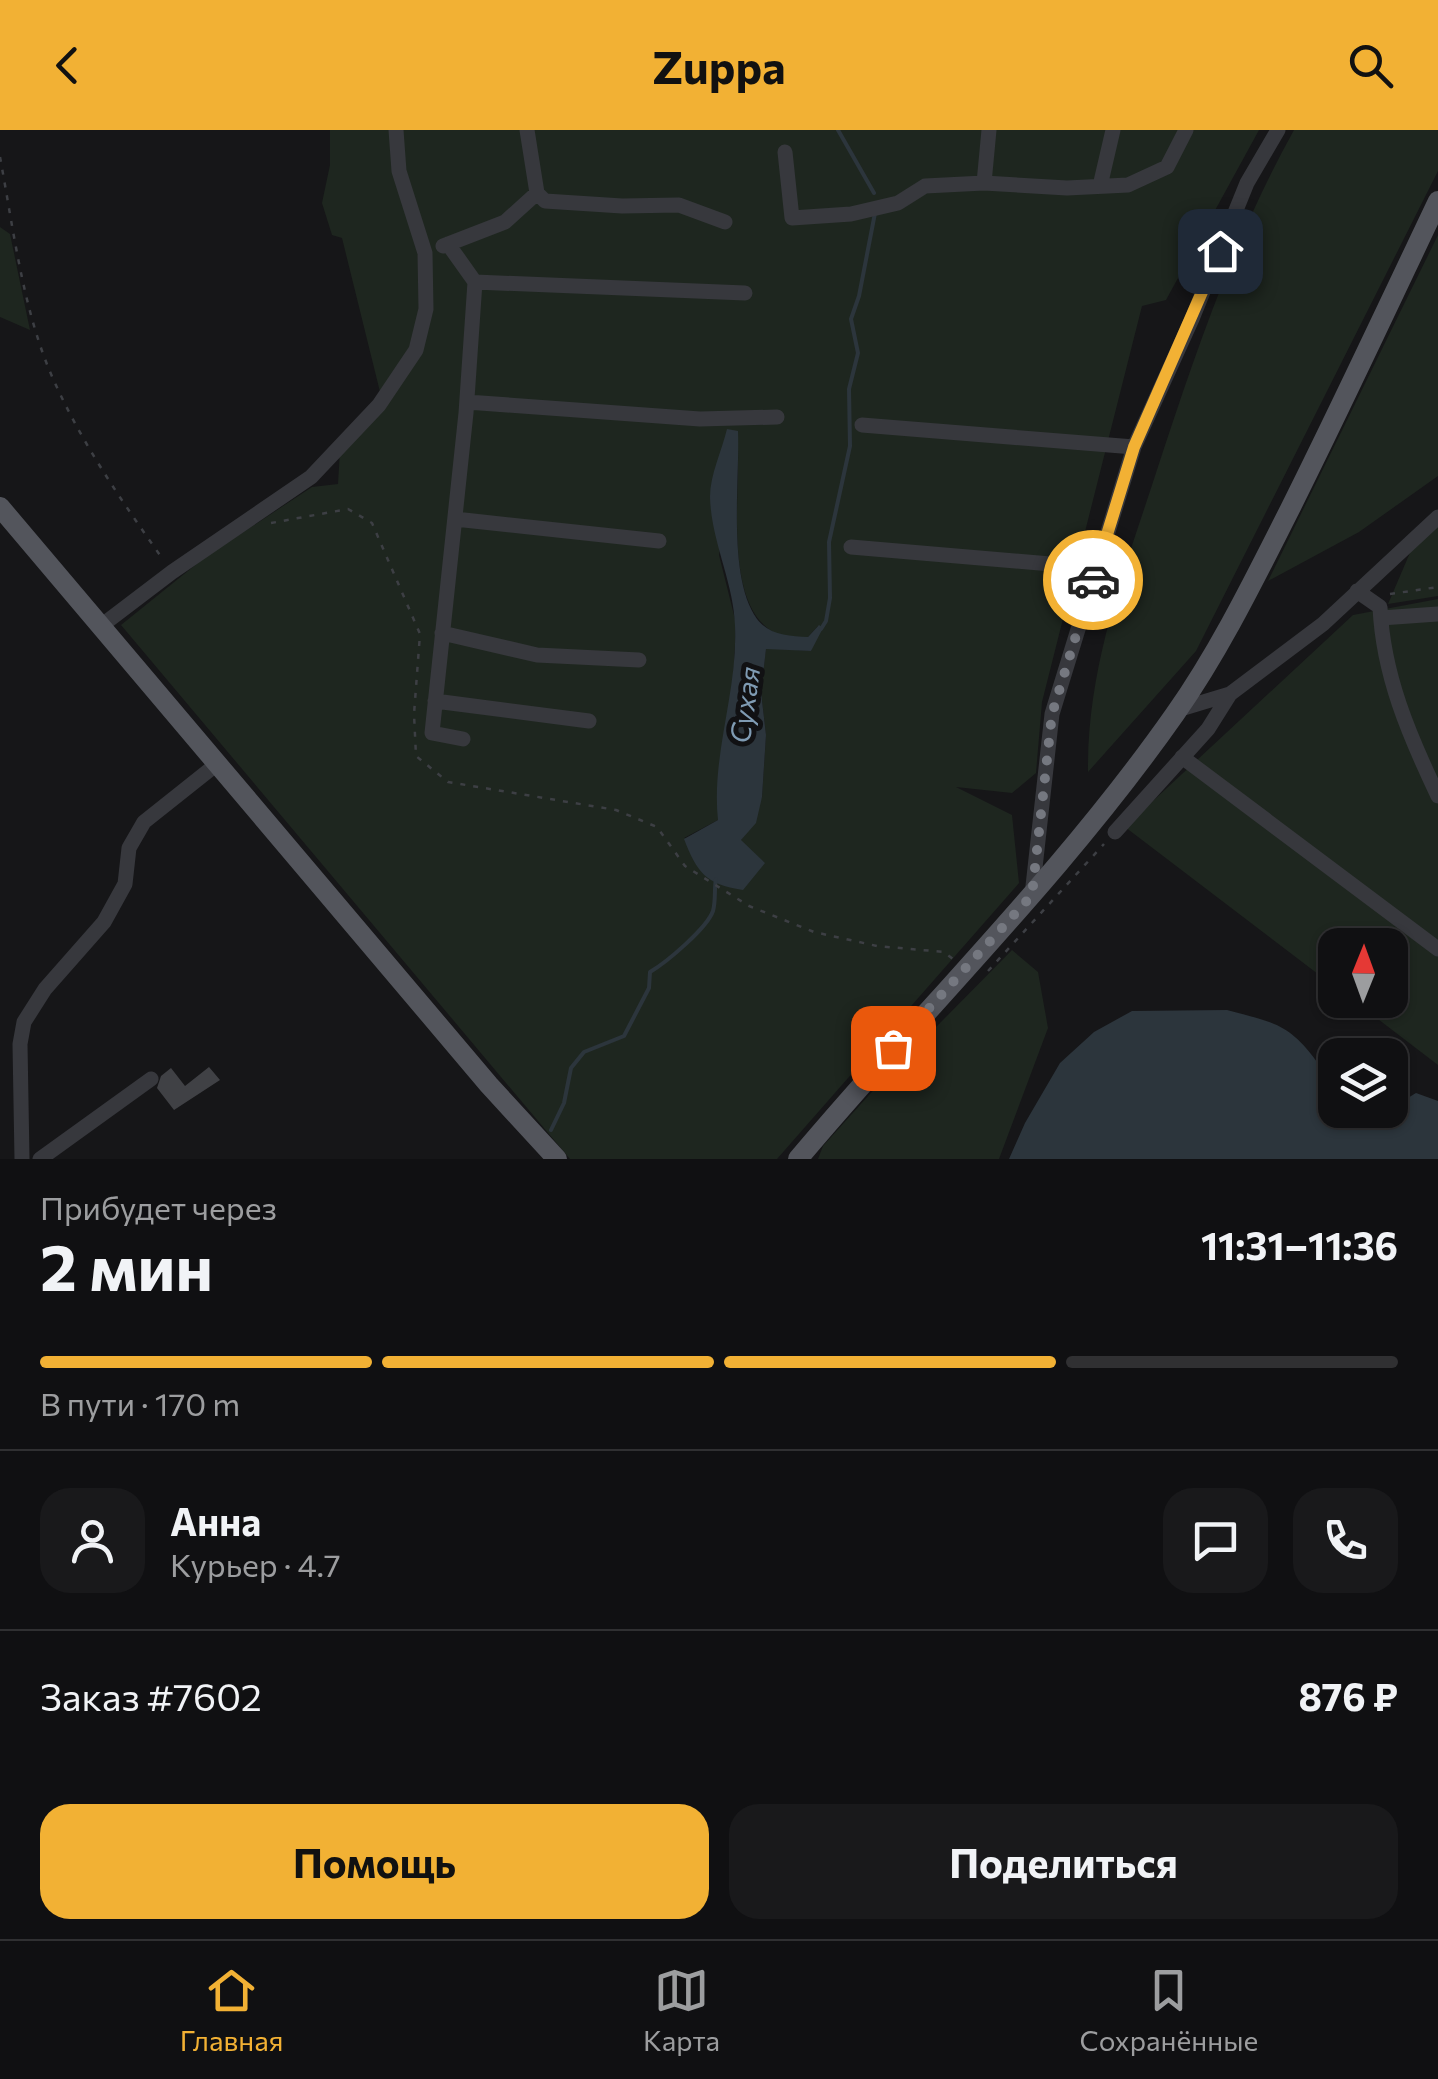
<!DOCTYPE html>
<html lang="ru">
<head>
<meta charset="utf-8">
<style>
	:root { --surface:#101012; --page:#19191b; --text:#f1f3f6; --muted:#9c9d9f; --line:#303032; --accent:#f2b134 }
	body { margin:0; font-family:Commissioner,sans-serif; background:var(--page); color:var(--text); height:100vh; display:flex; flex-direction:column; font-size:38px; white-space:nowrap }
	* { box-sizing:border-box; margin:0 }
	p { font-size:32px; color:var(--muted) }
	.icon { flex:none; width:55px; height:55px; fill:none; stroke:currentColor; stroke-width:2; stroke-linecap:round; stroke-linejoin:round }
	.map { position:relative; height:1029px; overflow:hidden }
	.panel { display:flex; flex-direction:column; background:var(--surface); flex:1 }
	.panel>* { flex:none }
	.needle { width:65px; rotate:1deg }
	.controls { position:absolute; left:1318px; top:798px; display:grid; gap:20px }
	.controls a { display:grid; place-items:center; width:90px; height:90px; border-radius:20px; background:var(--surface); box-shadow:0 2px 8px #0004,0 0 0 2px var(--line); font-size:50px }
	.pin { position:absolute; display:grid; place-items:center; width:85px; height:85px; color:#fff; margin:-42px; border-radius:20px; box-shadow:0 5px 15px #0006 }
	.courier { position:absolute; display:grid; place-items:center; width:100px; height:100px; margin:-50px; border:8px solid #f2b134; border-radius:50%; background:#fff; color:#222; box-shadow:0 2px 12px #0007 }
	.head em { font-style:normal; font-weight:700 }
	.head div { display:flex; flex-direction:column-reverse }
	.head { display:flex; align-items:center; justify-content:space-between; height:170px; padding:0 40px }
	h1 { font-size:65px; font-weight:700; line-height:75px }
	.bar { display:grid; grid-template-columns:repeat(4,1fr); gap:15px 10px; align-content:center; height:120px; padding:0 40px }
	.bar i { height:12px; border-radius:8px; background:var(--line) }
	.bar .selected { background:var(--accent) }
	.bar p { grid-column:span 4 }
	.line { display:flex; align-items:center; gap:25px; padding:0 40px; border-top:2px solid var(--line) }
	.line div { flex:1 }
	.round { display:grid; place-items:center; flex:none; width:105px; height:105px; border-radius:30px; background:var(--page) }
	.primary-button { display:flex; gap:20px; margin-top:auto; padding:20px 40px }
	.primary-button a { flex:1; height:115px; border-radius:30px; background:var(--accent); color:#111; font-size:40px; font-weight:700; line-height:115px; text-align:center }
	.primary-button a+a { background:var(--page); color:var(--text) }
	header { display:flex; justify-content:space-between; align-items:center; height:130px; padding:0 40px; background:var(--accent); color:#111; font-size:45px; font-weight:700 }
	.tab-bar { display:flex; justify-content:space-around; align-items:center; height:140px; border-top:2px solid var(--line); background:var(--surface); font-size:28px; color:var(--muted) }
	.tab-bar a { display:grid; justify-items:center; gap:5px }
	.tab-bar .selected { color:var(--accent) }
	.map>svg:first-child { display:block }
	.green { fill:#1e261f; fill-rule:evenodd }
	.water { fill:#2c353c }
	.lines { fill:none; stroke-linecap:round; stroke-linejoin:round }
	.stream { stroke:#2c353c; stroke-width:4 }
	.building { fill:#404145 }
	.path { stroke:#3d3f44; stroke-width:2.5; stroke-dasharray:5 8; stroke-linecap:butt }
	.minor { stroke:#37383d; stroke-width:15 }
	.major { stroke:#53555c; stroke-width:20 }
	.done { stroke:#757880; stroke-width:10; stroke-dasharray:0 18 }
	.route { stroke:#f2b134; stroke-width:12 }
	.labels { text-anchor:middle; stroke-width:10; stroke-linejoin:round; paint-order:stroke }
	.water-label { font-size:28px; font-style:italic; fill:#7f9bb3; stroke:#111113 }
</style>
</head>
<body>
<header><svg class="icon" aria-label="back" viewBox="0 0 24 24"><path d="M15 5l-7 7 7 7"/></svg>Zuppa<svg class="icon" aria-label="search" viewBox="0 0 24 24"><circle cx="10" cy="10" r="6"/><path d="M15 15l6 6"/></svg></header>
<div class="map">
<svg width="1438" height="1029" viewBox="0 0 1438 1029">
	<rect width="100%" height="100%" fill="#161618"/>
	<path class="green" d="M 330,0 L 1259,0 L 1166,170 L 1142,176 L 1042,572 L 1036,643 L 1012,663 L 956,657 L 1012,685 L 1019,753 L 777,1029 L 570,1029 L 121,495 L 204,428 L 312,357 L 338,354 L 340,320 L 384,278 L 342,108 L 332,105 L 322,73 L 330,35 ZM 737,301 C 743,354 719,476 777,504 C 786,508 798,507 808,507 L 818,496 L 811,521 L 766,518 L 761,562 L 766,605 L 762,667 L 741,710 L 684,708 L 718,690 L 718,645 L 733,557 L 736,493 L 719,425 Z
		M 1294,0 L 1438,0 L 1438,41 L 1196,521 L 1088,642 C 1087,538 1123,444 1155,346 C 1194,227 1233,110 1294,0 Z
		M 0,97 L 10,104 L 30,200 L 0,187 Z
		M 1438,105 L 1438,346 L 1359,402 L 1268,451 Z
		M 1438,395 L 1438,466 L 1388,474 L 1412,418 Z
		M 1438,469 L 1438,935 L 1353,870 L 1390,870 L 1390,815 L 1335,815 L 1335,857 L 1125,697 L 1353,485 Z
		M 1012,820 L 1038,842 L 1048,898 L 999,1029 L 818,1029 L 823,1016 L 869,965 Z"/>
	<path class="water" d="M 727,299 L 738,301 C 740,352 727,447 757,489 C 769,505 789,506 808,507 L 819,495 L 823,498 L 811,521 L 766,519 L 761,562 L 766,605 L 762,667 L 756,693 L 741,710 L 765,733 L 743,760 C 705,754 697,742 684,709 L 718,690 C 711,625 738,562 735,496 C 734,453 711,411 710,367 C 710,345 722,320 727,299 Z
		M 1227,880 C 1276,893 1290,894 1320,936 C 1331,952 1335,960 1335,980 L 1356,980 L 1375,988 L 1416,963 L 1438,971 L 1438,1029 L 1009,1029 L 1025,993 L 1060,933 L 1094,902 L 1132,881 Z"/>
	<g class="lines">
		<path class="stream" d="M 838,0 L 874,63
			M 821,499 L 826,491 L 830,468 L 829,412 L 850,316 L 849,259 L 858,223 L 851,189 L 859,166 L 875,83
			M 551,1000 L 564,973 L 571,938 L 584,922 L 624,906 L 649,858 L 650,842 C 667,832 707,798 713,781 C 716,770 714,759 716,749"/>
	</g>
	<path class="building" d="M 209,937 L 220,950 L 174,980 L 157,958 L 161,946 L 171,938 L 185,956 Z"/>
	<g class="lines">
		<path class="path" d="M 0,27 C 13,97 23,179 51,244 C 80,311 121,370 162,428
			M 271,393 L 348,379 L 372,393 L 420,504 L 414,584 L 416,626 L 448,652 L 616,680 L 657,697 L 685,736 L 749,776 L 814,802 L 877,816 L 944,822 L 953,829
			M 1390,464 L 1438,457
			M 988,841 L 1104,714"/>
		<path class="minor" d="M 785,22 L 792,88 L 851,84 L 898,73 L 925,56 L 984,53 L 1067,58 L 1128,55 L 1167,37 L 1186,0
			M 984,53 L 989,0
			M 1100,56 L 1113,0
			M 537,63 L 545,71 L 622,76 L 679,75 L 725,92
			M 448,114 L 475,152 L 745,163
			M 443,116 L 505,92 L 537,63 L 527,0
			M 467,272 L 700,289 L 777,287
			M 862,295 L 1134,317
			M 455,389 L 659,411
			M 851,417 L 1097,438
			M 1357,461 L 1380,477 C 1383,545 1409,605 1438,666
			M 1381,488 L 1438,484
			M 101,496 L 172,442 L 311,347 L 379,275 L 416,220 L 426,179 L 425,123 L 399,41 L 396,0
			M 442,503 L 537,525 L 639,530
			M 435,571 L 589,591
			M 1177,580 L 1230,564 L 1323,494 L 1438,387
			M 463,609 L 432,603 L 466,283 L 475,152
			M 1182,627 L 1438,819
			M 1115,702 L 1208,599 L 1230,564
			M 1032,765 L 1052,584 L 1134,317 L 1192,189 L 1247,53 L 1278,0
			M 22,1029 L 20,914 L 24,892 L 45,859 L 104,792 L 125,754 L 129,718 L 144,692 L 217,634
			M 40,1029 L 151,949"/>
		<path class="major" d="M 0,377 L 489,955 L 557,1029
			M 798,1029 C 923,880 1063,744 1175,584 C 1220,520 1255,448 1290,379 C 1341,277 1389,174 1438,71"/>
	</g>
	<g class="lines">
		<path class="done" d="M 893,918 L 1032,765 L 1052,584 L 1093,450"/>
		<path class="route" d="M 1093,450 L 1134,317 L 1220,121"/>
	</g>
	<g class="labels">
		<g class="water-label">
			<text transform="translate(745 575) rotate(-82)" y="10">Сухая</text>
		</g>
	</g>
</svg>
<div class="controls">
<a><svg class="needle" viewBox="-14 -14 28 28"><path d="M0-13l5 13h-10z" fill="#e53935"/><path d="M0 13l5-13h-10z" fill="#9c9d9f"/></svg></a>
<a><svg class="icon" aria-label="layers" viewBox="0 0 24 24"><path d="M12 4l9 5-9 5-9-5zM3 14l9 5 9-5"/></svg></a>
</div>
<div class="pin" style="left:893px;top:918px;background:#ea580c"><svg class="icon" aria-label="bag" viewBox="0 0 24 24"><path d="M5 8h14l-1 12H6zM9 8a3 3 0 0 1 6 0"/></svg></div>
<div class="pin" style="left:1220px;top:121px;background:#1f2937"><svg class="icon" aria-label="home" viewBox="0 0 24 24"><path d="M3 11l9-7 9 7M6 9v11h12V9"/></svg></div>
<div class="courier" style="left:1093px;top:450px"><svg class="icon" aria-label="car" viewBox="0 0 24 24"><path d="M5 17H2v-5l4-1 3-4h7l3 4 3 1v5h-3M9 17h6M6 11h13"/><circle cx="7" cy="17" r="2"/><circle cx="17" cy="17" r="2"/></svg></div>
</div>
<section class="panel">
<div class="head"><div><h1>2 мин</h1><p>Прибудет через</p></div><em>11:31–11:36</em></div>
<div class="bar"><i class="selected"></i><i class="selected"></i><i class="selected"></i><i></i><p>В пути · 170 m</p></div>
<div class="line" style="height:180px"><a class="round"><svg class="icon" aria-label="person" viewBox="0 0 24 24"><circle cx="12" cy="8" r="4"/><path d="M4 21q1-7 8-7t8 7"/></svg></a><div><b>Анна</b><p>Курьер · 4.7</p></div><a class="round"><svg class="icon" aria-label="chat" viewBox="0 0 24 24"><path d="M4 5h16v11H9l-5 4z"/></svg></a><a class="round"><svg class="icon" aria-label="phone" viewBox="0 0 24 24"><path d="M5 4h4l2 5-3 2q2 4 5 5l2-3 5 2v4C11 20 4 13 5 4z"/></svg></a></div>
<div class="line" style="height:130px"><div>Заказ #7602</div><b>876 ₽</b></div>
<div class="primary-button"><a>Помощь</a><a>Поделиться</a></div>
</section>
<nav class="tab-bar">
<a class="selected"><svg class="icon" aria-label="home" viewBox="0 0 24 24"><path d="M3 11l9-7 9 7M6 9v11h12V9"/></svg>Главная</a>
<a><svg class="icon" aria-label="map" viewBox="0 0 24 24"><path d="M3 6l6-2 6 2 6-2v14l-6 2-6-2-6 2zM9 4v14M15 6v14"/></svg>Карта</a>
<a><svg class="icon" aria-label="saved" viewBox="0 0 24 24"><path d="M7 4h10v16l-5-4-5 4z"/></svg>Сохранённые</a>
</nav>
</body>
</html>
